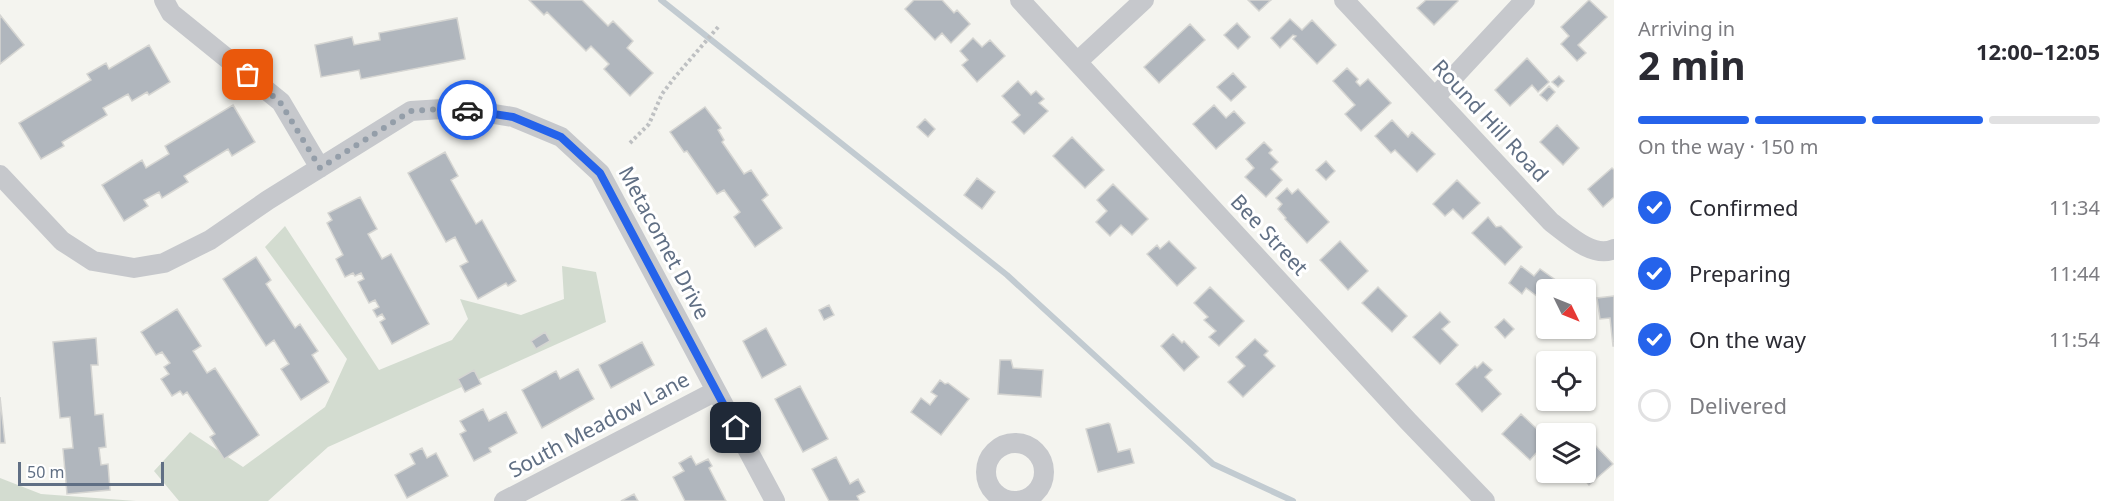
<!DOCTYPE html>
<html lang="en">
<head>
<meta charset="utf-8">
<style>
	:root { --surface:#fff; --page:#f2f2f3; --text:#2b2b33; --muted:#7c7c81; --line:#e1e1e2; --accent:#2563eb }
	body { margin:0; font-family:"Noto Sans",sans-serif; background:var(--page); color:var(--text); height:100vh; display:flex; flex-direction:column; font-size:22px; white-space:nowrap }
	* { box-sizing:border-box; margin:0 }
	p { font-size:20px; color:var(--muted) }
	.icon { flex:none; width:33px; height:33px; fill:none; stroke:currentColor; stroke-width:2; stroke-linecap:round; stroke-linejoin:round }
	.map { position:relative; flex:1; overflow:hidden }
	.side { display:flex; flex-direction:column; background:var(--surface); width:510px }
	.side>* { flex:none }
	.needle { width:39px; rotate:133deg }
	.fabs { position:absolute; left:1536px; top:279px; display:grid; gap:12px }
	.fabs a { display:grid; place-items:center; width:60px; height:60px; border-radius:6px; background:var(--surface); box-shadow:0 2px 4px #0004; font-size:30px }
	.scale { position:absolute; left:18px; bottom:15px; width:146px; box-sizing:border-box; padding-left:6px; border:3px solid #606f84; border-top:0; font-size:16px; line-height:21px; white-space:nowrap; color:#606f84; -webkit-text-stroke:4px #fff; paint-order:stroke }
	.pin { position:absolute; display:grid; place-items:center; width:51px; height:51px; color:#fff; margin:-26px; border-radius:12px; box-shadow:0 3px 9px #0006 }
	.courier { position:absolute; display:grid; place-items:center; width:60px; height:60px; margin:-30px; border:4px solid #2563eb; border-radius:50%; background:#fff; color:#222; box-shadow:0 2px 8px #0007 }
	.head em { font-style:normal; font-weight:700 }
	.head div { display:flex; flex-direction:column-reverse }
	.head { display:flex; align-items:center; justify-content:space-between; height:102px; padding:0 24px }
	h1 { font-size:39px; font-weight:700; line-height:45px }
	.bar { display:grid; grid-template-columns:repeat(4,1fr); gap:9px 6px; align-content:center; height:72px; padding:0 24px }
	.bar i { height:8px; border-radius:4px; background:var(--line) }
	.bar .active { background:var(--accent) }
	.bar p { grid-column:span 4 }
	ol { padding:0 24px; list-style:none }
	li { display:flex; align-items:center; gap:18px; height:66px }
	li p { margin-inline-start:auto }
	li .icon { padding:6px; border-radius:50%; background:var(--accent); color:#fff; stroke-width:4 }
	li:last-child { color:var(--muted) }
	li i { width:33px; height:33px; border:3px solid var(--line); border-radius:50% }
	main { display:flex; flex:1; min-height:0 }
	.map>svg:first-child { display:block }
	.green { fill:#d3dcd0 }
	.lines { fill:none; stroke-linecap:round; stroke-linejoin:round }
	.stream { stroke:#c2cbd1; stroke-width:6 }
	.building { fill:#b0b6bd; stroke:#d5d5d2; stroke-width:1.5 }
	.path { stroke:#bec0c2; stroke-width:4; stroke-dasharray:3 3; stroke-linecap:butt }
	.minor { stroke:#c6c8cc; stroke-width:20 }
	.done { stroke:#949ea9; stroke-width:6; stroke-dasharray:0 10.8 }
	.route { stroke:#2563eb; stroke-width:8 }
	.labels { text-anchor:middle; stroke-width:6; stroke-linejoin:round; paint-order:stroke }
	.street-label { font-size:21px; fill:#606f84; stroke:#fff }
</style>
</head>
<body>
<main>
<div class="map">
<svg width="1614" height="501" viewBox="0 0 1614 501">
	<rect width="100%" height="100%" fill="#f4f4ef"/>
	<path class="green" d="M 285,226 L 379,370 L 452,340 L 468,319 L 460,299 L 521,315 L 564,299 L 562,266 L 596,272 L 606,322 L 328,447 L 268,501 L 179,501 L 154,471 L 190,432 L 243,467 L 325,407 L 347,359 L 265,247 Z
		M 0,478 L 41,494 L 136,501 L 0,501 Z"/>
	<g class="lines">
		<path class="stream" d="M 661,0 L 1007,275 L 1213,464 L 1293,501"/>
	</g>
	<path class="building" d="M 529,0 L 582,0 L 608,26 L 613,21 L 633,41 L 627,48 L 653,73 L 630,96 L 604,69 L 609,64 L 591,46 L 586,51 L 547,12 L 544,15 Z
		M 914,0 L 942,0 L 954,13 L 957,10 L 970,24 L 951,43 L 942,33 L 935,40 L 905,9 Z
		M 1248,0 L 1271,0 L 1259,11 Z
		M 1426,0 L 1457,0 L 1458,1 L 1434,25 L 1417,8 Z
		M 1589,0 L 1607,17 L 1578,45 L 1586,53 L 1577,61 L 1561,44 L 1569,36 L 1561,27 Z
		M 0,15 L 24,45 L 0,64 Z
		M 457,18 L 465,59 L 361,79 L 359,70 L 321,77 L 315,45 L 352,37 L 354,45 L 380,40 L 379,33 Z
		M 1290,19 L 1302,30 L 1312,20 L 1336,45 L 1317,64 L 1293,39 L 1296,36 L 1293,35 L 1280,48 L 1271,38 Z
		M 1237,23 L 1250,37 L 1238,49 L 1224,35 Z
		M 1190,24 L 1205,40 L 1159,83 L 1144,67 Z
		M 973,38 L 982,47 L 990,40 L 1005,56 L 977,82 L 962,65 L 968,60 L 960,51 Z
		M 149,45 L 170,82 L 149,95 L 147,92 L 132,101 L 128,94 L 103,108 L 107,115 L 62,142 L 64,146 L 41,159 L 19,123 L 91,80 L 87,74 L 106,63 L 109,69 Z
		M 1527,58 L 1549,82 L 1538,92 L 1532,85 L 1510,106 L 1495,90 Z
		M 1347,68 L 1358,79 L 1356,82 L 1360,86 L 1368,79 L 1391,103 L 1361,131 L 1345,114 L 1355,105 L 1333,81 Z
		M 1233,73 L 1246,87 L 1231,101 L 1217,87 Z
		M 1559,76 L 1564,81 L 1558,87 L 1552,82 Z
		M 1018,81 L 1031,95 L 1036,91 L 1044,99 L 1039,103 L 1048,111 L 1024,134 L 1012,122 L 1020,115 L 1002,96 Z
		M 1549,86 L 1555,92 L 1547,101 L 1540,95 Z
		M 233,105 L 255,142 L 232,156 L 228,149 L 184,176 L 188,182 L 162,198 L 159,192 L 144,200 L 148,206 L 124,221 L 102,185 L 142,160 L 146,168 L 169,154 L 165,146 Z
		M 1214,105 L 1226,118 L 1234,111 L 1245,123 L 1216,149 L 1193,124 Z
		M 705,107 L 721,128 L 718,130 L 724,140 L 722,142 L 744,174 L 751,170 L 768,195 L 762,200 L 782,228 L 755,247 L 734,217 L 740,212 L 724,190 L 717,194 L 687,151 L 684,152 L 670,132 Z
		M 925,119 L 935,129 L 928,137 L 917,127 Z
		M 1392,120 L 1408,137 L 1412,132 L 1435,154 L 1417,172 L 1395,150 L 1391,153 L 1375,136 Z
		M 1557,125 L 1579,148 L 1563,165 L 1540,142 Z
		M 1072,137 L 1104,170 L 1085,188 L 1053,156 Z
		M 1264,142 L 1272,150 L 1269,153 L 1278,162 L 1271,169 L 1282,180 L 1266,197 L 1245,177 L 1254,168 L 1246,159 Z
		M 445,152 L 458,176 L 451,180 L 476,224 L 482,220 L 516,281 L 508,286 L 506,283 L 478,299 L 460,266 L 468,262 L 455,237 L 446,242 L 408,173 Z
		M 1326,161 L 1335,171 L 1326,180 L 1316,170 Z
		M 1612,168 L 1614,170 L 1614,197 L 1603,207 L 1588,189 Z
		M 977,178 L 995,192 L 982,209 L 964,195 Z
		M 1457,180 L 1480,203 L 1463,219 L 1453,209 L 1445,216 L 1433,204 Z
		M 1113,184 L 1148,219 L 1132,235 L 1121,225 L 1110,236 L 1096,222 L 1107,211 L 1097,200 Z
		M 1287,188 L 1292,194 L 1298,189 L 1329,222 L 1307,243 L 1285,219 L 1286,218 L 1278,209 L 1282,204 L 1276,198 Z
		M 360,197 L 377,229 L 368,234 L 382,259 L 391,254 L 429,324 L 392,344 L 380,322 L 385,319 L 382,314 L 377,317 L 373,310 L 379,307 L 375,300 L 369,303 L 358,282 L 364,279 L 361,273 L 355,276 L 353,273 L 345,277 L 336,259 L 343,255 L 327,223 L 332,220 L 328,213 Z
		M 1488,217 L 1496,227 L 1501,226 L 1522,247 L 1505,265 L 1472,233 Z
		M 1169,241 L 1196,268 L 1177,286 L 1147,254 L 1157,245 L 1160,249 Z
		M 1340,241 L 1368,271 L 1348,290 L 1320,260 Z
		M 256,257 L 271,280 L 266,284 L 295,328 L 300,324 L 318,351 L 312,355 L 329,382 L 301,400 L 281,369 L 289,364 L 274,340 L 266,346 L 223,279 Z
		M 1521,266 L 1534,276 L 1540,269 L 1567,288 L 1546,290 L 1546,303 L 1526,288 L 1522,294 L 1509,283 Z
		M 1210,287 L 1244,321 L 1219,346 L 1209,337 L 1216,331 L 1204,320 L 1208,317 L 1194,303 Z
		M 1378,287 L 1407,316 L 1392,332 L 1362,303 Z
		M 1614,296 L 1614,346 L 1613,346 L 1610,318 L 1600,319 L 1597,298 Z
		M 829,305 L 834,315 L 824,320 L 819,310 Z
		M 177,309 L 201,346 L 193,351 L 207,373 L 215,368 L 259,435 L 224,459 L 210,437 L 215,434 L 187,392 L 183,395 L 180,391 L 172,396 L 161,379 L 169,374 L 164,367 L 170,363 L 162,352 L 156,355 L 141,332 Z
		M 1440,312 L 1450,322 L 1442,329 L 1458,345 L 1440,364 L 1413,337 Z
		M 1504,319 L 1514,329 L 1505,338 L 1495,327 Z
		M 766,328 L 786,365 L 762,378 L 743,341 Z
		M 545,332 L 550,341 L 536,349 L 531,341 Z
		M 1173,334 L 1182,343 L 1184,341 L 1199,357 L 1184,371 L 1161,346 Z
		M 96,338 L 98,365 L 91,365 L 95,415 L 103,414 L 106,447 L 99,448 L 101,465 L 108,464 L 110,490 L 67,494 L 63,449 L 73,448 L 70,417 L 60,418 L 53,342 Z
		M 1255,339 L 1268,351 L 1264,355 L 1275,366 L 1243,397 L 1228,382 L 1245,366 L 1236,357 Z
		M 642,342 L 654,365 L 611,388 L 599,365 Z
		M 1000,360 L 1011,360 L 1013,368 L 1043,370 L 1041,397 L 998,394 Z
		M 1483,362 L 1492,370 L 1485,377 L 1501,394 L 1482,412 L 1456,384 L 1475,366 L 1477,368 Z
		M 578,369 L 594,399 L 542,428 L 522,390 L 556,371 L 560,379 Z
		M 474,370 L 481,384 L 465,392 L 458,379 Z
		M 940,380 L 945,384 L 948,383 L 969,399 L 941,435 L 911,412 L 921,398 L 930,405 L 937,396 L 931,392 Z
		M 800,386 L 828,439 L 803,452 L 775,399 Z
		M 0,397 L 5,443 L 0,443 Z
		M 483,409 L 489,421 L 506,412 L 517,433 L 489,448 L 491,452 L 474,461 L 460,434 L 466,431 L 460,421 Z
		M 1521,414 L 1538,430 L 1544,424 L 1555,433 L 1546,434 L 1546,442 L 1530,460 L 1502,434 Z
		M 1108,423 L 1110,424 L 1118,452 L 1130,449 L 1134,463 L 1098,472 L 1086,429 Z
		M 1595,445 L 1613,464 L 1589,485 L 1578,472 L 1586,472 L 1586,453 Z
		M 422,448 L 427,458 L 436,453 L 448,476 L 407,498 L 395,475 L 415,464 L 410,454 Z
		M 691,456 L 696,465 L 708,459 L 712,466 L 709,468 L 726,501 L 685,501 L 673,477 L 684,471 L 679,463 Z
		M 836,457 L 850,484 L 858,479 L 865,492 L 857,496 L 859,500 L 858,501 L 829,501 L 812,469 Z
		M 634,494 L 638,501 L 621,501 Z"/>
	<g class="lines">
		<path class="path" d="M 630,143 L 649,124 L 662,94 L 675,77 L 719,26"/>
		<path class="minor" d="M 164,0 L 171,13 L 281,102 L 320,168
			M 1020,0 L 1408,421 L 1485,501
			M 1344,0 L 1551,222 C 1567,234 1593,259 1614,249
			M 1077,62 L 1144,0
			M 1435,97 L 1525,0
			M 0,175 L 62,241 L 93,261 L 134,268 L 164,263 L 210,240 L 268,200 L 411,111 L 458,108 L 513,117 L 561,137 L 600,173 L 775,501
			M986 472a29 29 0 1 1 58 0a29 29 0 1 1-58 0Z
			M 504,501 L 716,391"/>
	</g>
	<g class="lines">
		<path class="done" d="M 248,75 L 280,102 L 320,168 L 411,111 L 458,108 L 467,110"/>
		<path class="route" d="M 467,110 L 513,117 L 561,137 L 600,173 L 736,428"/>
	</g>
	<g class="labels">
		<g class="street-label">
			<text transform="translate(1490 121) rotate(47)" y="7">Round Hill Road</text>
			<text transform="translate(1269 235) rotate(47)" y="7">Bee Street</text>
			<text transform="translate(664 243) rotate(62)" y="7">Metacomet Drive</text>
			<text transform="translate(599 425) rotate(-28)" y="7">South Meadow Lane</text>
		</g>
	</g>
</svg>
<div class="fabs">
<a><svg class="needle" viewBox="-14 -14 28 28"><path d="M0-13l5 13h-10z" fill="#e53935"/><path d="M0 13l5-13h-10z" fill="#7c7c81"/></svg></a>
<a><svg class="icon" aria-label="locate" viewBox="0 0 24 24"><circle cx="12" cy="12" r="6"/><path d="M12 2v4M12 18v4M2 12h4M18 12h4"/></svg></a>
<a><svg class="icon" aria-label="layers" viewBox="0 0 24 24"><path d="M12 4l9 5-9 5-9-5zM3 14l9 5 9-5"/></svg></a>
</div>
<div class="scale">50 m</div>
<div class="pin" style="left:248px;top:75px;background:#ea580c"><svg class="icon" aria-label="bag" viewBox="0 0 24 24"><path d="M5 8h14l-1 12H6zM9 8a3 3 0 0 1 6 0"/></svg></div>
<div class="pin" style="left:736px;top:428px;background:#1f2937"><svg class="icon" aria-label="home" viewBox="0 0 24 24"><path d="M3 11l9-7 9 7M6 9v11h12V9"/></svg></div>
<div class="courier" style="left:467px;top:110px"><svg class="icon" aria-label="car" viewBox="0 0 24 24"><path d="M5 17H2v-5l4-1 3-4h7l3 4 3 1v5h-3M9 17h6M6 11h13"/><circle cx="7" cy="17" r="2"/><circle cx="17" cy="17" r="2"/></svg></div>
</div>
<section class="side">
<div class="head"><div><h1>2 min</h1><p>Arriving in</p></div><em>12:00–12:05</em></div>
<div class="bar"><i class="active"></i><i class="active"></i><i class="active"></i><i></i><p>On the way · 150 m</p></div>
<ol>
<li><svg class="icon" aria-label="check" viewBox="0 0 24 24"><path d="M5 12l5 5 9-10"/></svg>Confirmed<p>11:34</p></li>
<li><svg class="icon" aria-label="check" viewBox="0 0 24 24"><path d="M5 12l5 5 9-10"/></svg>Preparing<p>11:44</p></li>
<li><svg class="icon" aria-label="check" viewBox="0 0 24 24"><path d="M5 12l5 5 9-10"/></svg>On the way<p>11:54</p></li>
<li><i></i>Delivered</li>
</ol>
</section>
</main>
</body>
</html>
